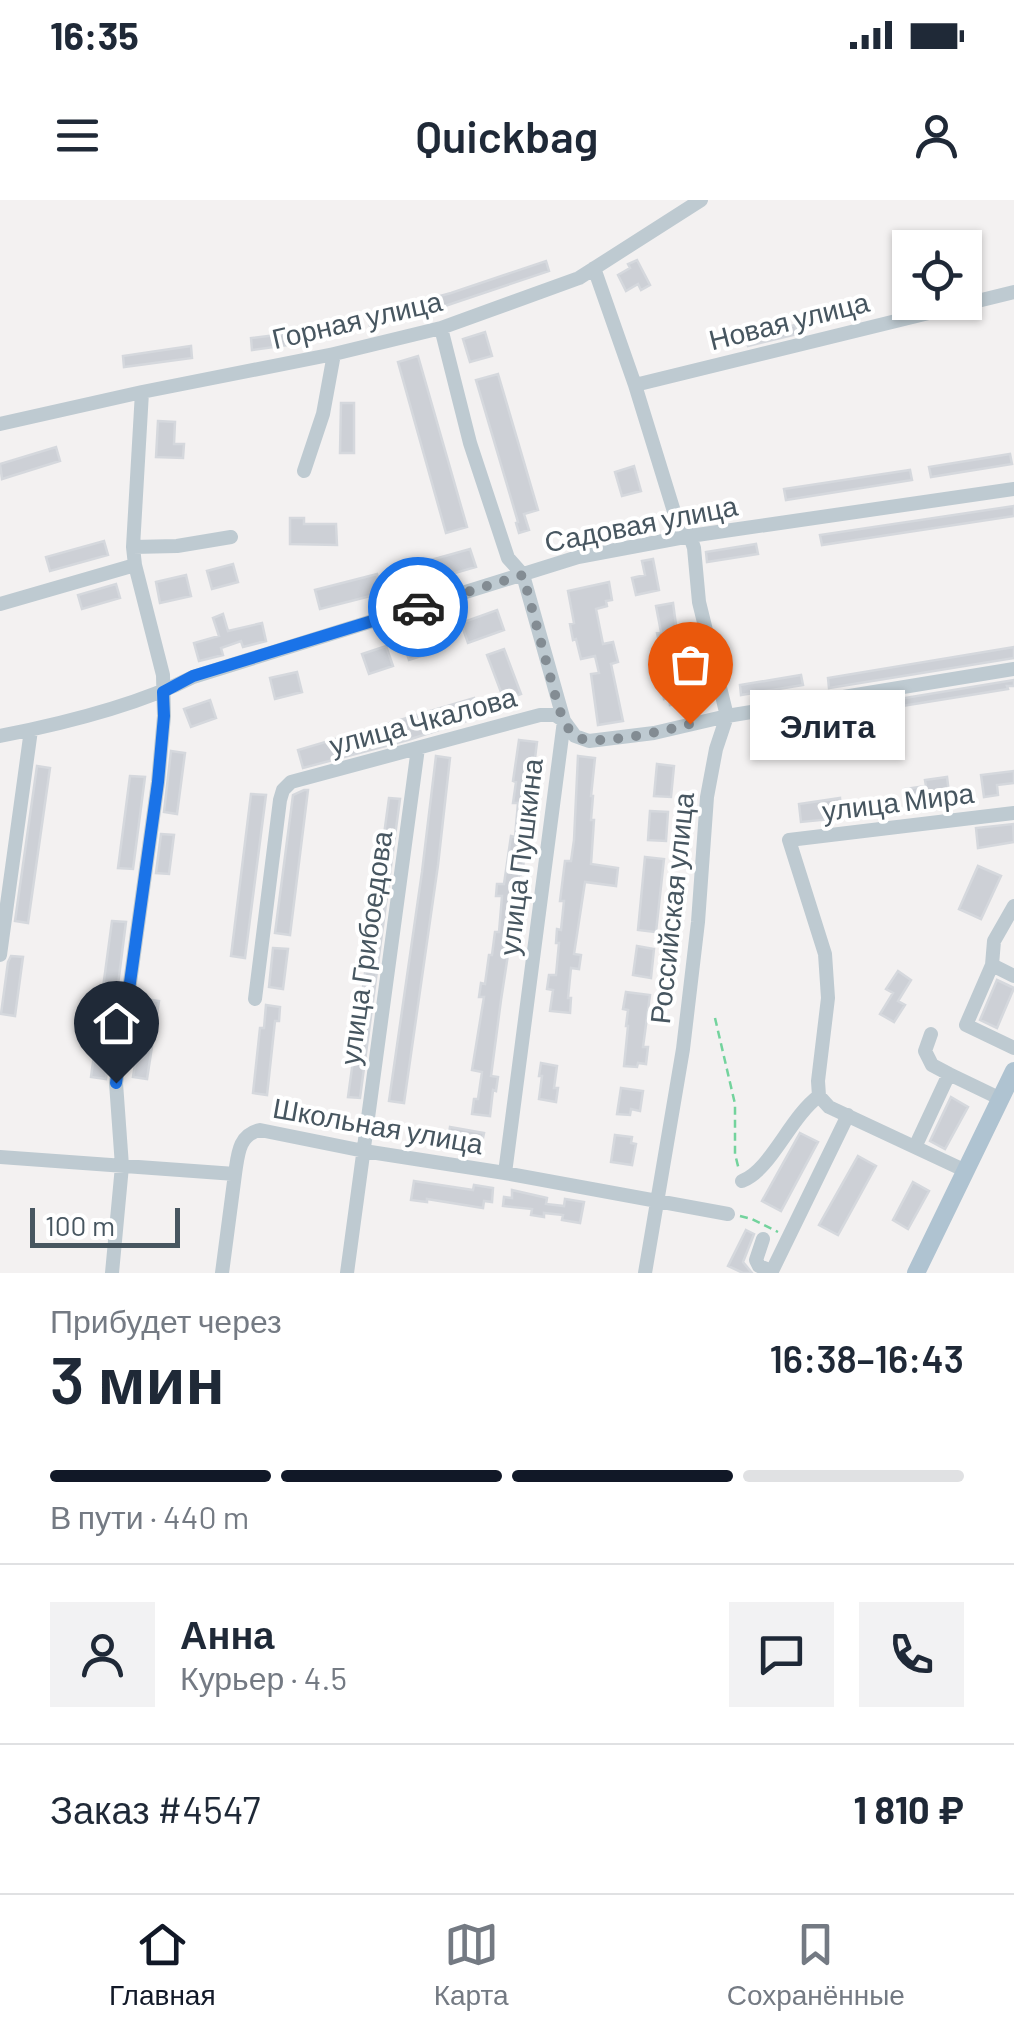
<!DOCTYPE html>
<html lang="ru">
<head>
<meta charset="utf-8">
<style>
	:root { --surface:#fff; --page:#f2f2f3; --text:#1f2937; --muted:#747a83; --line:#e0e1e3; --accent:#111827 }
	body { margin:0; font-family:Barlow,sans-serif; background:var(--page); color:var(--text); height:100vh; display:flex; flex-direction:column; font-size:38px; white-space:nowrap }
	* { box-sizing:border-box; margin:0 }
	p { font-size:32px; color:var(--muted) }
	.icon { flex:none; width:55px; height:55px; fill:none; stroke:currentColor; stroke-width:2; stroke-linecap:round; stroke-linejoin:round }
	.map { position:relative; height:1073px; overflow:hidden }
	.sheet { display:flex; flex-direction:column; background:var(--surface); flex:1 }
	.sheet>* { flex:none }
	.tools { position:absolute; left:892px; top:30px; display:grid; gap:20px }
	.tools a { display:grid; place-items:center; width:90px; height:90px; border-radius:0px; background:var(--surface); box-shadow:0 2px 8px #0004; font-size:50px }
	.scale { position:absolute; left:30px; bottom:25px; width:150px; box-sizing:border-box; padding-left:10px; border:5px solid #475660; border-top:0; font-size:28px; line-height:35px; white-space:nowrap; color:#475660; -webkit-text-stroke:8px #fff; paint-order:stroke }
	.pin { position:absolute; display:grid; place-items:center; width:85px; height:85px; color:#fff; margin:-102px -42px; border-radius:50% 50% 50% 0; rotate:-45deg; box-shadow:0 0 10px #0007 }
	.pin .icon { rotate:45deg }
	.courier { position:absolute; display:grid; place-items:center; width:100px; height:100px; margin:-50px; border:8px solid #1a73e8; border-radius:50%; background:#fff; color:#222; box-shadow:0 2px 12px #0007 }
	.bubble { position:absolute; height:70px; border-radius:0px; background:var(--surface); box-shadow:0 2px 8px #0004; font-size:32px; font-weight:600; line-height:70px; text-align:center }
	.head em { font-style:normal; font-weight:600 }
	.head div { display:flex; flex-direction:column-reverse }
	.head { display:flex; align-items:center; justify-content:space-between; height:170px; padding:0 50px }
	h1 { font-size:65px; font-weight:600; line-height:75px }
	.bar { display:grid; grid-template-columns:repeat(4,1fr); gap:15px 10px; align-content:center; height:120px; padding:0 50px }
	.bar i { height:12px; border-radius:8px; background:var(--line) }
	.bar .active { background:var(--accent) }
	.bar p { grid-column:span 4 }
	.line { display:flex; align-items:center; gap:25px; padding:0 50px; border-top:2px solid var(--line) }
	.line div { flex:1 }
	.round { display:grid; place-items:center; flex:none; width:105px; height:105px; border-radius:0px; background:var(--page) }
	.status { display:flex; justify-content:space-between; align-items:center; height:70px; padding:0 50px; background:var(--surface); direction:ltr }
	.status svg { height:28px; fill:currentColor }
	header { display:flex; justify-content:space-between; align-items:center; height:130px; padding:0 50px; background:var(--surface); font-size:45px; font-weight:600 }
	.dock { display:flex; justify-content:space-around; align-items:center; height:140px; border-top:2px solid var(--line); background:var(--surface); font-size:28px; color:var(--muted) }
	.dock a { display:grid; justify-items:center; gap:5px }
	.dock .active { color:var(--accent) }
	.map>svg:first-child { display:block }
	.building { fill:#cdd0d6; stroke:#d5d8dd; stroke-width:2.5 }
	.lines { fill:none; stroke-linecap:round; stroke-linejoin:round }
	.path { stroke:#73d39d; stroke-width:2.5; stroke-dasharray:8 5; stroke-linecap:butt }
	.minor { stroke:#becad1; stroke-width:14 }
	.major { stroke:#afc3d1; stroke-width:18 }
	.done { stroke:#838c93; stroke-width:10; stroke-dasharray:0 18 }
	.route { stroke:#1a73e8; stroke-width:12 }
	.labels { text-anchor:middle; stroke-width:8; stroke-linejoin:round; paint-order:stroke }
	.street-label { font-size:28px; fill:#475660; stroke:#fff }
</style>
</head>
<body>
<div class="status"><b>16:35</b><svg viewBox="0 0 49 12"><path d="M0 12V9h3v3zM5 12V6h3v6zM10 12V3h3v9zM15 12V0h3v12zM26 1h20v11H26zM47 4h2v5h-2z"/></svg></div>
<header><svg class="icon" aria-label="menu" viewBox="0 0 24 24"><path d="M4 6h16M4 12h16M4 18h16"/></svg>Quickbag<svg class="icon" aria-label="person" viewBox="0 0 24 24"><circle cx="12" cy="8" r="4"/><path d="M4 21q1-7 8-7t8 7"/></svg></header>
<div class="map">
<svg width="1014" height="1073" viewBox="0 0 1014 1073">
	<rect width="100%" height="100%" fill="#f3f1f1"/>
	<path class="building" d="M 637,60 L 650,85 L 641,90 L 638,84 L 626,91 L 618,75 L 630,68 L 628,64 Z
		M 546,61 L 549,71 L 442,107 L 370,126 L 367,116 L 451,93 Z
		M 795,125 L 797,134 L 748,146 L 746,137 Z
		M 309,131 L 310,142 L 252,150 L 251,138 Z
		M 485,132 L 492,156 L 470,162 L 463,139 Z
		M 191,146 L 192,158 L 124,167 L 123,156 Z
		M 418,156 L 467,327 L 446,333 L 398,162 Z
		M 498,174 L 538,310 L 524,314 L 529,330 L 519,333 L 516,323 L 518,322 L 476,180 Z
		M 341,203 L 354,203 L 354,253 L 340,253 Z
		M 158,221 L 175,222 L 174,244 L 184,244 L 183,258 L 156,257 Z
		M 56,247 L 60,261 L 2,279 L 0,264 Z
		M 1010,254 L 1012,264 L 931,277 L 929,267 Z
		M 634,266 L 641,291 L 622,296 L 615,272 Z
		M 910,270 L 912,280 L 786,300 L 784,289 Z
		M 1014,306 L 1014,316 L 822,345 L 820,335 Z
		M 290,318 L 304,318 L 304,324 L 336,324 L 337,345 L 290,344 Z
		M 104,341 L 108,355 L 50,371 L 46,357 Z
		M 756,344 L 758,354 L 707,362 L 706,352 Z
		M 470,349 L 476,367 L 403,388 L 398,369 Z
		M 653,359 L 659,390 L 636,395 L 632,378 L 645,375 L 642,361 Z
		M 233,364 L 238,382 L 212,389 L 207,371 Z
		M 377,374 L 382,393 L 320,409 L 315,390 Z
		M 186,375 L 191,396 L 160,403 L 156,382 Z
		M 609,382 L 612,400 L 606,401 L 607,406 L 596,409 L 603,444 L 613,442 L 618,462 L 611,464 L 623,521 L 598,525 L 591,474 L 599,473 L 595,456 L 581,459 L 576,439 L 573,440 L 570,424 L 574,423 L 568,391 Z
		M 116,384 L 120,398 L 82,409 L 78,395 Z
		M 673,403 L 679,447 L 661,451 L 657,433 L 661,432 L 656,406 Z
		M 497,410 L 504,430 L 468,443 L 461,423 Z
		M 223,414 L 228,431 L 262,423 L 266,441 L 243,447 L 241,441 L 221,448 L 223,455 L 199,461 L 194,443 L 219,436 L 213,418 Z
		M 431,433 L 437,451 L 409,460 L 403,442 Z
		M 386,446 L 393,466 L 369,474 L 362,454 Z
		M 1014,447 L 1014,458 L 829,488 L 828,478 Z
		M 504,449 L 521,494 L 504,500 L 487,455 Z
		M 683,463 L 686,479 L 679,480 L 684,503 L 670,505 L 669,498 L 664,499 L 662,488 L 670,487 L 665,467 Z
		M 297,472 L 302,492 L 275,499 L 270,478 Z
		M 801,475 L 803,485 L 741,495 L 740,485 Z
		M 1014,480 L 1014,486 L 1007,486 L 1008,489 L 821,519 L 820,512 Z
		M 474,498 L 479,517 L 408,540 L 303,568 L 298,550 Z
		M 210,500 L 216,518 L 191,527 L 184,509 Z
		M 519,540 L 537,542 L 531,591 L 535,591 L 526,652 L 521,675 L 519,675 L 514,748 L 509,748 L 501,800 L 491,876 L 498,877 L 496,891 L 493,890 L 490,916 L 472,914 L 474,899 L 478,899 L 482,872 L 472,870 L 484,797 L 479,797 L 481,783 L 485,784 L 489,755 L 492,755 L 495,732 L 499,732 L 502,696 L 496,696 L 497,684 L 504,684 L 511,636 L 515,637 L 518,603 L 513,603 L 516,582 L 513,581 Z
		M 171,551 L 185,553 L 177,614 L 164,612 Z
		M 436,556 L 450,558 L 438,665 L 404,903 L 389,901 L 422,672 Z
		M 578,556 L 595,558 L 591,596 L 593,596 L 591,620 L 594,620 L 591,664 L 618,668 L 616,686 L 585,682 L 574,754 L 581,755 L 579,769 L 571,768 L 568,798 L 571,798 L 570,813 L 550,811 L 553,790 L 547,789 L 549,775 L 556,775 L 559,743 L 556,743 L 557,729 L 561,730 L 564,701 L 560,701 L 565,661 L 571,661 L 574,640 Z
		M 657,564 L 674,566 L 671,597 L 654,596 Z
		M 37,566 L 50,568 L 28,723 L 15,721 Z
		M 1014,571 L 1014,583 L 997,585 L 998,595 L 984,597 L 981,575 Z
		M 130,576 L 145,577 L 133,669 L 118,668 Z
		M 947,577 L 949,593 L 941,594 L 942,601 L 908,607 L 905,589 L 926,586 L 925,580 Z
		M 304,590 L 308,590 L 290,735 L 275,733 L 293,595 Z
		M 251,594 L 266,595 L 245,758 L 231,756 Z
		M 389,598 L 400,599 L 360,898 L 348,897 Z
		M 840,598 L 842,618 L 801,622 L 799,604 Z
		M 650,611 L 668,612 L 666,641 L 648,640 Z
		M 1013,624 L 1014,642 L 978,648 L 976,628 Z
		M 161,634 L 174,635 L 169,674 L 156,673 Z
		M 645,657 L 664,659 L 656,732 L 638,730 Z
		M 978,666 L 1001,676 L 981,719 L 959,709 Z
		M 112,721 L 126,722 L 106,879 L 91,877 Z
		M 637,746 L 654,749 L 651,778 L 633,775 Z
		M 273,748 L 288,749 L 283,789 L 269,787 Z
		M 11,756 L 23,757 L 15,816 L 1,814 L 8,762 Z
		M 898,771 L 911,780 L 898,801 L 905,805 L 894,822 L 880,814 L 893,793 L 886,789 Z
		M 997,780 L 1014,788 L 997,828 L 980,820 Z
		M 626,792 L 650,795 L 643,847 L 648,847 L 646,864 L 638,863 L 637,867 L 624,866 L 628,826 L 626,826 L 628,810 L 623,809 Z
		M 145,799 L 159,801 L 147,879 L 133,877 Z
		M 266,805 L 280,807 L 279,821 L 275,821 L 267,895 L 253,893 L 260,828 L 264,828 Z
		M 541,863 L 557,866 L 554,888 L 558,888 L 556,902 L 539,899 L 542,876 L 539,876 Z
		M 621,888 L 643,891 L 640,911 L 631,909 L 630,915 L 617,914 Z
		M 951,897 L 968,907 L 945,949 L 930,941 Z
		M 450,927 L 484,933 L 480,952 L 447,946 Z
		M 800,933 L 818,942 L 781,1011 L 762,1001 Z
		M 615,935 L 632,937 L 631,943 L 636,944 L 632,965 L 611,962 Z
		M 858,956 L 876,966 L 838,1035 L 819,1025 Z
		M 414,981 L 473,990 L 474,985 L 493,988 L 492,1002 L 484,1001 L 483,1008 L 427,999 L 427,1002 L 411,1000 Z
		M 913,982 L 929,991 L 908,1029 L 893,1020 Z
		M 512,990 L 547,998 L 546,1004 L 564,1006 L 565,999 L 584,1002 L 580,1023 L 562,1020 L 563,1015 L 544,1013 L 544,1017 L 531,1015 L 532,1009 L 503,1006 L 504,997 L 512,998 Z
		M 746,1030 L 754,1034 L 743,1062 L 752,1073 L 743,1073 L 728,1066 Z"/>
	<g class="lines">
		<path class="path" d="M 715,818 L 735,904 L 735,954 L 739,970
			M 740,1016 L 752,1019 L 778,1032"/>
		<path class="minor" d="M 594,68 L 635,185 L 676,318 L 690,336 L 694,348 L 699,402 L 727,516 L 716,549 L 707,597 L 698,722 L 683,849 L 645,1073
			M 441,128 L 470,243 L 508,358 L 523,375 L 564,521 L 505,973
			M 635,185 L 1014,92
			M 0,224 L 142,192 L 334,154 L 441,128 L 579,78 L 701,0
			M 304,271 L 323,214 L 334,154
			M 133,347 L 177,346 L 231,337
			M 0,404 L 135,365
			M 0,536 C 61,524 138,505 193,477 L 578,357 L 690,336 L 1014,289
			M 1014,706 L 994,741 L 992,765 L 1014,776
			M 0,755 L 31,530
			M 992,765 L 966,825 L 1014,848
			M 255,799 L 280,600 L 283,590 L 291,582 L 540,515 L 555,515 L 564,521 L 575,536 L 589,541 L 654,533 L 727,516 L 1014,469
			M 949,874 L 1001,899
			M 915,947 L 949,874 L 932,865 L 925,851 L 931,834
			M 0,957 L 235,974 C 238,955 238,935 260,930 L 364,951 L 505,973 L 728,1014
			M 966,971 L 829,907 L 819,896 L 818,881 L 828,798 L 825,754 L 789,640 L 1014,613
			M 742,981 C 771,970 790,917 819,896
			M 763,1039 L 756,1060 L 759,1066 L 772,1071 L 848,915
			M 112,1073 L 122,966 L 116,883 L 158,582 L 164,516 L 163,475 L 135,365 L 133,347 L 142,192
			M 222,1073 L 235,974
			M 347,1073 L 418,548"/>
		<path class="major" d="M 916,1073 L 1014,871"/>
	</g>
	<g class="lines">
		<path class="done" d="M 418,407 L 523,375 L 557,502 C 561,514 566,530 577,537 C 595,547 669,530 690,524"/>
		<path class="route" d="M 116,883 L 158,582 L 164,516 L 163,492 L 193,476 L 418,407"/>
	</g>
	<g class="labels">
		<g class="street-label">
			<text transform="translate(357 120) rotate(-13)" y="10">Горная улица</text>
			<text transform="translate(789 121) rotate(-14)" y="10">Новая улица</text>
			<text transform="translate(641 324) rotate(-11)" y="10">Садовая улица</text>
			<text transform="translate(423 521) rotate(-15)" y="10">улица Чкалова</text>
			<text transform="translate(898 602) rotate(-7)" y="10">улица Мира</text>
			<text transform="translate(521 657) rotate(-83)" y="10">улица Пушкина</text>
			<text transform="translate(672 708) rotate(-84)" y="10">Российская улица</text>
			<text transform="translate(366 748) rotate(-82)" y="10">улица Грибоедова</text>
			<text transform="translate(378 926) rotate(10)" y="10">Школьная улица</text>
		</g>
	</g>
</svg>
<div class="tools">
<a><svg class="icon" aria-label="locate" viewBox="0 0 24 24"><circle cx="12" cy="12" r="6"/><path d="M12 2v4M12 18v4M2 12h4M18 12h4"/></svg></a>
</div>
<div class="scale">100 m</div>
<div class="pin" style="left:690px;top:524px;background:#ea580c"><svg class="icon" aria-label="bag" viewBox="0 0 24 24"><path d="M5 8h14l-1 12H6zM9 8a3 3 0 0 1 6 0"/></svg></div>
<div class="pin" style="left:116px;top:883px;background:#1f2937"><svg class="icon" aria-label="home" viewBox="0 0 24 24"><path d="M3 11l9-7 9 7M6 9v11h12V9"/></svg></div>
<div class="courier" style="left:418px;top:407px"><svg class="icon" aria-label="car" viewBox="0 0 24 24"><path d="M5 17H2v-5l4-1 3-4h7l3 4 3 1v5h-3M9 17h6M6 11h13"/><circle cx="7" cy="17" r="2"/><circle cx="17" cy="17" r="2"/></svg></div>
<div class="bubble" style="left:750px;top:490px;width:155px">Элита</div>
</div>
<section class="sheet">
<div class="head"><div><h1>3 мин</h1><p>Прибудет через</p></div><em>16:38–16:43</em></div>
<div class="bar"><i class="active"></i><i class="active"></i><i class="active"></i><i></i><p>В пути · 440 m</p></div>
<div class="line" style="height:180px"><a class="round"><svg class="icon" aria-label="person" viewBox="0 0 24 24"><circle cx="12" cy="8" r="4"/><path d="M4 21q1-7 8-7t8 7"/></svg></a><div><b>Анна</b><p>Курьер · 4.5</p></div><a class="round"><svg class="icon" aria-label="chat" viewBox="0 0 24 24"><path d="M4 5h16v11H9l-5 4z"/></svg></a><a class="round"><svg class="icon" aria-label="phone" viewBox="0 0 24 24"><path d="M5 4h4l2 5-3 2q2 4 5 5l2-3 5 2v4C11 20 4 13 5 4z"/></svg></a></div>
<div class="line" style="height:130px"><div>Заказ #4547</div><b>1 810 ₽</b></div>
</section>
<nav class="dock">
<a class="active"><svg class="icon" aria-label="home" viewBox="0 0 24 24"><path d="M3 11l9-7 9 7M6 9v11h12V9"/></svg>Главная</a>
<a><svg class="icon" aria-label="map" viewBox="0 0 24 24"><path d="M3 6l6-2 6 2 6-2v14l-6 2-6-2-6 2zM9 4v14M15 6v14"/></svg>Карта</a>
<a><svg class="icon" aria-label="saved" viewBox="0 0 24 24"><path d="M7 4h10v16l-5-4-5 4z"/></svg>Сохранённые</a>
</nav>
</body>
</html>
